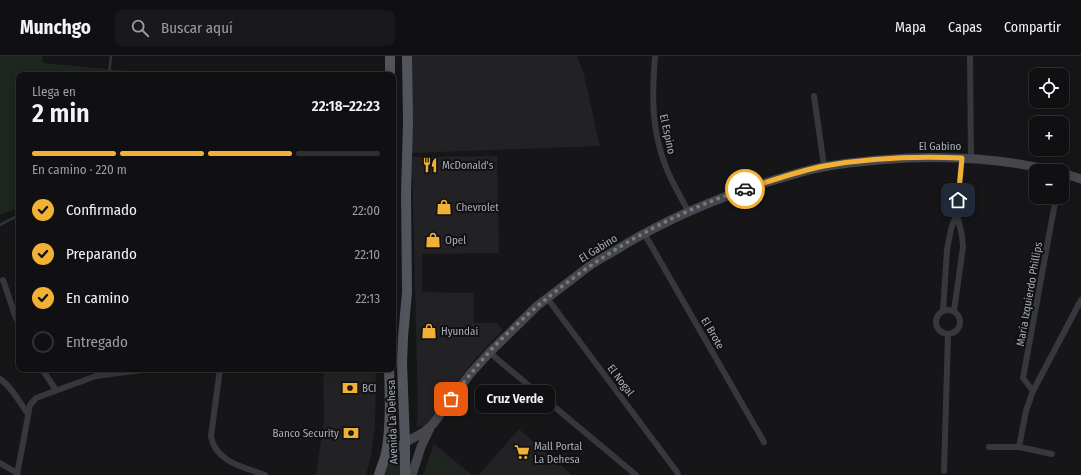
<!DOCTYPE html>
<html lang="es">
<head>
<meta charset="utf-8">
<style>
	:root { --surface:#101012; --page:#19191b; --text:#f1f3f6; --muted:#9c9d9f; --line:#303032; --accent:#f2b134 }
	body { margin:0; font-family:"Fira Sans Condensed",sans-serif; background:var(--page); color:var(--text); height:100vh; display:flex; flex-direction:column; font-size:15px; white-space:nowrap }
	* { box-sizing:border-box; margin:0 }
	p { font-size:13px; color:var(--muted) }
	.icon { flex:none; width:22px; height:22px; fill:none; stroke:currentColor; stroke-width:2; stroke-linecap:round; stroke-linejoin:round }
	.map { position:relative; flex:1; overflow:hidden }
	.panel { position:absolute; left:16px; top:16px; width:380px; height:300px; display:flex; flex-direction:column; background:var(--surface); border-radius:8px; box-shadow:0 2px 10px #0003,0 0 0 1px var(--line) }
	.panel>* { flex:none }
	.tools { position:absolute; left:1029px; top:12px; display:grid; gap:8px }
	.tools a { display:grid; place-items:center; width:40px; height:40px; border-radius:8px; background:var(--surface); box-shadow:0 2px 10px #0003,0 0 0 1px var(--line); font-size:20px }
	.pin { position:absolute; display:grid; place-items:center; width:34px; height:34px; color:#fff; margin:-17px; border-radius:8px; box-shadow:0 2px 6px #0006 }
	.courier { position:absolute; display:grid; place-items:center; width:40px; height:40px; margin:-20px; border:3px solid #f2b134; border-radius:50%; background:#fff; color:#222; box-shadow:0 1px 5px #0007 }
	.bubble { position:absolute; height:28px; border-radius:8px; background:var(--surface); box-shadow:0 2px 10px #0003,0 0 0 1px var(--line); font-size:13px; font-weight:600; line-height:28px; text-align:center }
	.overview em { font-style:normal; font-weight:600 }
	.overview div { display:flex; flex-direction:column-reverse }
	.overview { display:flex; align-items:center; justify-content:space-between; height:68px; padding:0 16px }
	h1 { font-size:26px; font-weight:600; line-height:30px }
	.bar { display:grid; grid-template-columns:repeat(4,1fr); gap:6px 4px; align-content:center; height:48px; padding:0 16px }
	.bar i { height:5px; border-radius:3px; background:var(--line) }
	.bar .selected { background:var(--accent) }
	.bar p { grid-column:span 4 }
	ol { padding:0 16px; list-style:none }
	li { display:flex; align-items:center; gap:12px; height:44px }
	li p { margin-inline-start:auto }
	li .icon { padding:4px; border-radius:50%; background:var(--accent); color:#111; stroke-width:4 }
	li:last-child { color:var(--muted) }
	li i { width:22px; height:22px; border:2px solid var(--line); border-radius:50% }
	header { display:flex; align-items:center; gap:24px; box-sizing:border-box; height:56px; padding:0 20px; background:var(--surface); border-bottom:1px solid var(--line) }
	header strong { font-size:19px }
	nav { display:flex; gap:22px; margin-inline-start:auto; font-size:14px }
	.search { width:280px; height:36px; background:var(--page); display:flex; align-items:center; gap:10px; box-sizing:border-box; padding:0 14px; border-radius:8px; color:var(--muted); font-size:15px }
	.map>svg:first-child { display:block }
	.built { fill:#222225 }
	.green { fill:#1e261f }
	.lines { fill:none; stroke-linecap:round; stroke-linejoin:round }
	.stream { stroke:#2c353c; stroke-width:2.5 }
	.street { stroke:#37383d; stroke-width:6 }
	.secondary { stroke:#45474d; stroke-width:9 }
	.primary { stroke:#53555c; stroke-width:10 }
	.done { stroke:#757880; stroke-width:4; stroke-dasharray:0 7.2 }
	.route { stroke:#f2b134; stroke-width:5 }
	.labels { text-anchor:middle; stroke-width:4; stroke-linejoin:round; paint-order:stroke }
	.street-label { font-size:11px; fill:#a8adb8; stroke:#111113 }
	.poi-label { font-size:11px; fill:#a8adb8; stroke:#111113; text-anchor:start }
</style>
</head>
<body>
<header>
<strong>Munchgo</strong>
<div class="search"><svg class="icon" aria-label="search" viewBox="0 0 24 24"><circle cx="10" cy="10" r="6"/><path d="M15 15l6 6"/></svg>Buscar aquí</div>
<nav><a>Mapa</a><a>Capas</a><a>Compartir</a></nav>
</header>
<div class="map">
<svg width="1081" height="419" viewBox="0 0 1081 419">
	<rect width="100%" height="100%" fill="#161618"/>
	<path class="built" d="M 410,0 L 577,0 L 584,19 L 600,90 L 412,97 Z
		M 497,100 L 499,197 L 422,198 L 422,236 L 474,237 L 474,267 L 497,267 L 503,274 L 470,309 L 427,371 L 416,370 L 418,357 L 412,101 Z
		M 323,313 L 376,313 L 375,370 L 371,400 L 366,419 L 316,419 L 324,364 Z
		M 519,373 L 572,419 L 479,419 Z
		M 433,387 L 472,419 L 423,419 L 432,394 Z"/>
	<path class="green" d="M 0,0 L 42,0 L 43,7 L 138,16 L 138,19 L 19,19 L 19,152 L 0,159 Z
		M 400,392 L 404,399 L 401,419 L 383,419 L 388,401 Z
		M 432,394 L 463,419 L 423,419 Z"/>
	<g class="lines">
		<path class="stream" d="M 109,19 L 111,0
			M 0,169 L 19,159"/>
		<path class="street" d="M 655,0 C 652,39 651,74 666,111 C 672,127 681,141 688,155
			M 970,0 L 971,102
			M 814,40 L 824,110
			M 644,177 L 764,386
			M 3,224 L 16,262 L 19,267
			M 547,242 L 677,416 L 678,419
			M936 266a12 12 0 1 1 24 0a12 12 0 1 1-24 0Z
			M 943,255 L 947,194 L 951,173 L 957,157 L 962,102
			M 954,255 L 963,191 L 962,180 L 957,158
			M 490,296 L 497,303 L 636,419
			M 42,313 L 56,334
			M 220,313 L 211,380 C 215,406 244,411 265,419
			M 0,323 C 12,331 20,347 28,358
			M 1033,335 L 1023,322 L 1056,141
			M 989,391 L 1019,391
			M 1052,398 L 1019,391 L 1026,355 L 1033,335 L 1081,244
			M 0,407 L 17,417
			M 944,415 L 948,279
			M 17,419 L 30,349 L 36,342 L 96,320 L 118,317 L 151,313"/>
		<path class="secondary" d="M 1062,117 L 1081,123
			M 385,398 L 424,376 L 433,368 L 470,318 L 490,296 L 537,250 C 554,237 571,224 588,211 C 599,203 612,197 624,189 C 671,161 719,141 771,125 C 788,120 806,114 823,111 C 841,107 860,106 878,104 C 938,99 996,101 1055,115
			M 412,419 L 421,391 L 430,372"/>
		<path class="primary" d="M 390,0 L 390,19
			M 379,419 C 381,412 384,405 386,398 C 391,370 390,341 389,313
			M 405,419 L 405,387 L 402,307 L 403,281 L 407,236 L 406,137 L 408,67 L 407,0"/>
	</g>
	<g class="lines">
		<path class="done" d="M 451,343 C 463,327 476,311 489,296 C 558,223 650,164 745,133"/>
		<path class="route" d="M 745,133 C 771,125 798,115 824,110 C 869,102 916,100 962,102 L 958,144"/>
	</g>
	<defs>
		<symbol id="restaurant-bare" viewBox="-9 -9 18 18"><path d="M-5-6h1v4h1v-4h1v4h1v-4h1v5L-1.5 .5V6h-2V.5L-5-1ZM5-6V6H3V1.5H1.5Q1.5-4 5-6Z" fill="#f2b134" stroke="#111113" stroke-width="2.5" paint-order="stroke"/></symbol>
		<symbol id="shop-bare" viewBox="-9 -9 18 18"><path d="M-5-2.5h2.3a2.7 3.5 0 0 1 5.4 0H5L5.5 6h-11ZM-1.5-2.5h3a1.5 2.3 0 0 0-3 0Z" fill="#f2b134" stroke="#111113" stroke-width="2.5" paint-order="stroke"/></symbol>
		<symbol id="bank-bare" viewBox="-9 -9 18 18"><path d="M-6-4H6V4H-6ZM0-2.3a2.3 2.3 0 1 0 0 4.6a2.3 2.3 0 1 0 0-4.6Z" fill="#f2b134" stroke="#111113" stroke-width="2.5" paint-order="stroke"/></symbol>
		<symbol id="supermarket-bare" viewBox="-9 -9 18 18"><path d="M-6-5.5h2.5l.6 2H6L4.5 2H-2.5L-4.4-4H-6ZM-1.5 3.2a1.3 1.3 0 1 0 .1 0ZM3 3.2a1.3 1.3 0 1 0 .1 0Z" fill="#f2b134" stroke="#111113" stroke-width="2.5" paint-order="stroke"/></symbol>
	</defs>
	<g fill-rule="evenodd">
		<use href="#restaurant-bare" x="419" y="98" width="22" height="22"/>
		<use href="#shop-bare" x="433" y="140" width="22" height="22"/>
		<use href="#shop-bare" x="422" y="173" width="22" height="22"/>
		<use href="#shop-bare" x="418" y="264" width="22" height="22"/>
		<use href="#bank-bare" x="339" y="321" width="22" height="22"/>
		<use href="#bank-bare" x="340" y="366" width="22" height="22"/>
		<use href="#supermarket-bare" x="511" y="385" width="22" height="22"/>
	</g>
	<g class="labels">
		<g class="street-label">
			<text transform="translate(668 78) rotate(78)" y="4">El Espino</text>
			<text x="940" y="94">El Gabino</text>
			<text transform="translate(598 192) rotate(-32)" y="4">El Gabino</text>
			<text transform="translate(1029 238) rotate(-80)" y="4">María Izquierdo Phillips</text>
			<text transform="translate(713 277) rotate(60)" y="4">El Brote</text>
			<text transform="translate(621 324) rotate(53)" y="4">El Nogal</text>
			<text transform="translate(392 366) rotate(-92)" y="4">Avenida La Dehesa</text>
		</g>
		<g class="poi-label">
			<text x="442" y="113">McDonald's</text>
			<text x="456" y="155">Chevrolet</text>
			<text x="445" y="188">Opel</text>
			<text x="441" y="279">Hyundai</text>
			<text x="362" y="336">BCI</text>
			<text x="339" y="381" text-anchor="end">Banco Security</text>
			<text x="534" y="394">Mall Portal<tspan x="534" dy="13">La Dehesa</tspan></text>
		</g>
	</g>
</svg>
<div class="tools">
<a><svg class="icon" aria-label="locate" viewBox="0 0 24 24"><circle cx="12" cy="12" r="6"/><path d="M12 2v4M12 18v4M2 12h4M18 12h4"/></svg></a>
<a>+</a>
<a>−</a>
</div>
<div class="pin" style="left:451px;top:343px;background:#ea580c"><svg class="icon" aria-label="bag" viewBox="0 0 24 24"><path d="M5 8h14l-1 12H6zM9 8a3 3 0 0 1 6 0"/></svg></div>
<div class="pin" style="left:958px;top:144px;background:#1f2937"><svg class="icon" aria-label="home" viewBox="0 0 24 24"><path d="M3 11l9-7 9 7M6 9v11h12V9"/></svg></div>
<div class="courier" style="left:745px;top:133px"><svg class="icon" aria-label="car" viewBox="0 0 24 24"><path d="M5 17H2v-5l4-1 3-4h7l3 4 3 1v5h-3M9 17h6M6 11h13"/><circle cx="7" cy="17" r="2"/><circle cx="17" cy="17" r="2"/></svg></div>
<div class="bubble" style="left:475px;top:329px;width:80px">Cruz Verde</div>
<section class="panel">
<div class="overview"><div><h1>2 min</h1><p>Llega en</p></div><em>22:18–22:23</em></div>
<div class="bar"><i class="selected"></i><i class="selected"></i><i class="selected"></i><i></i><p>En camino · 220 m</p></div>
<ol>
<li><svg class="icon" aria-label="check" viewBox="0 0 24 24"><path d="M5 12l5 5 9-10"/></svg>Confirmado<p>22:00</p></li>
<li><svg class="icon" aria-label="check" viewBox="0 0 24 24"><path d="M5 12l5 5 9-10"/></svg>Preparando<p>22:10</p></li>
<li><svg class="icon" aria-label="check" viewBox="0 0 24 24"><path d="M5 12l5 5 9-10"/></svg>En camino<p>22:13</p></li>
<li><i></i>Entregado</li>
</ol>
</section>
</div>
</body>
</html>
